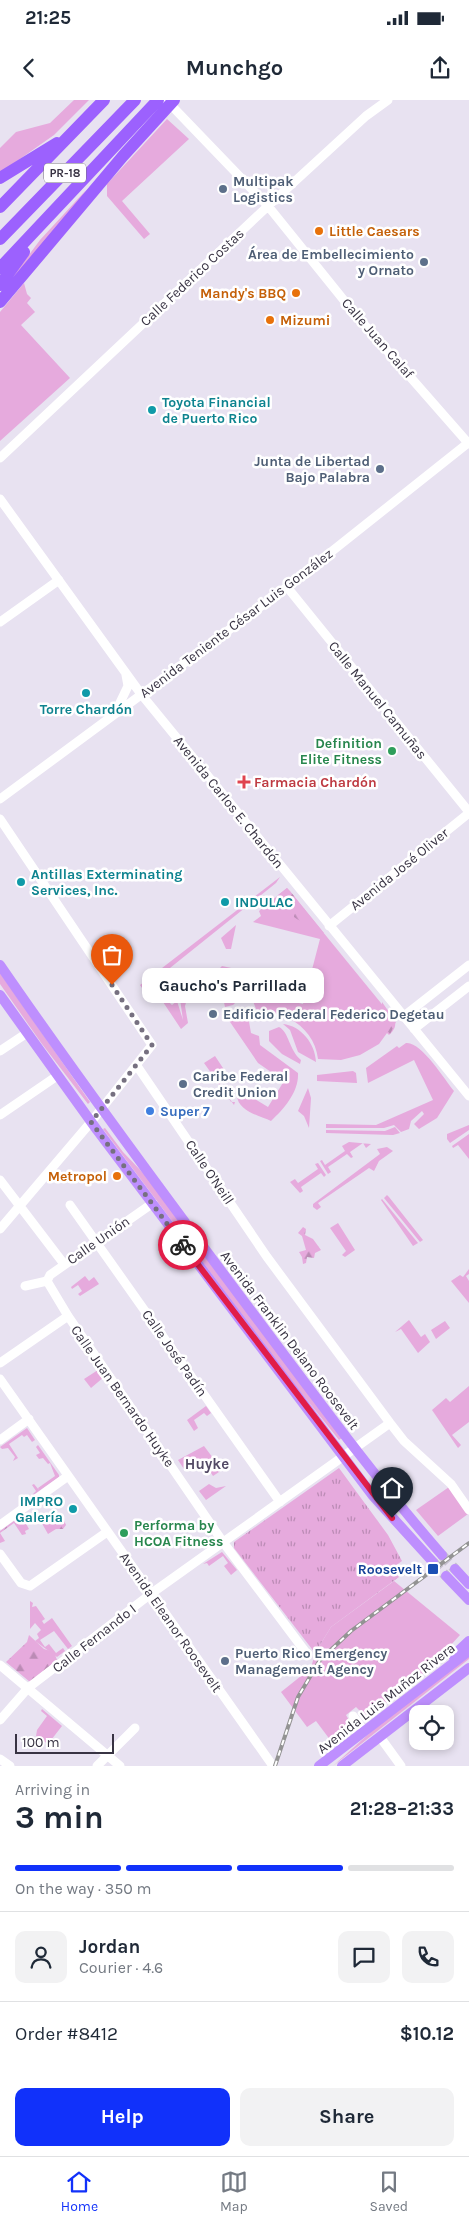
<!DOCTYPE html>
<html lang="en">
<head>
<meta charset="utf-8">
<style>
	:root { --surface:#fff; --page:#f2f2f3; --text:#1f2937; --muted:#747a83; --line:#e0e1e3; --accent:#1131fa }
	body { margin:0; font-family:Karla,sans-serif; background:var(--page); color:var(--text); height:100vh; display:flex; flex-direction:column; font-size:19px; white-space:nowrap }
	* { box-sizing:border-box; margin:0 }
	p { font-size:16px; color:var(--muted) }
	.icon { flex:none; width:28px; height:28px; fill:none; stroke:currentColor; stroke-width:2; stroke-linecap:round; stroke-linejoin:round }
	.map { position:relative; height:1666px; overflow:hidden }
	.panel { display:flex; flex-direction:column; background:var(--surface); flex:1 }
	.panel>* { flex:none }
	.buttons { position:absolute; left:409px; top:1605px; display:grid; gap:10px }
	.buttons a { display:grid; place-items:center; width:45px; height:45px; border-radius:10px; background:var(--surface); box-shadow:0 2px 8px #0003; font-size:25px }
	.scale { position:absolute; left:15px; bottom:12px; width:99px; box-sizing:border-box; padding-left:5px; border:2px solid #383343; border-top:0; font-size:14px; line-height:18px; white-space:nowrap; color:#383343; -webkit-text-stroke:4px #fff; paint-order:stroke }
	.pin { position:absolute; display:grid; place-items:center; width:42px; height:42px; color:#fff; margin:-51px -21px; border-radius:50% 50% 50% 0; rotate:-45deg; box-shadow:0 0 5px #0007 }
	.pin .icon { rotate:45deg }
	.courier { position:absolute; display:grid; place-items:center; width:50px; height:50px; margin:-25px; border:4px solid #e11d48; border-radius:50%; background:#fff; color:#222; box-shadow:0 1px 6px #0007 }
	.bubble { position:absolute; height:35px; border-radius:10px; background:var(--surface); box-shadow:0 2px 8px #0003; font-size:16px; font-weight:700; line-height:35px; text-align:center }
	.headline em { font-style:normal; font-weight:700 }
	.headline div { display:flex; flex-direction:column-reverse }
	.headline { display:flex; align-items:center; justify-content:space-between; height:85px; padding:0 15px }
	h1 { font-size:32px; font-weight:700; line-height:38px }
	.bar { display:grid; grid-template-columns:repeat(4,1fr); gap:8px 5px; align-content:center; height:60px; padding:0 15px }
	.bar i { height:6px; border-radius:4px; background:var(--line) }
	.bar .selected { background:var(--accent) }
	.bar p { grid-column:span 4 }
	.line { display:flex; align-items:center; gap:12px; padding:0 15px; border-top:1px solid var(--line) }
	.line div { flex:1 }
	.round { display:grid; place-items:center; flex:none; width:52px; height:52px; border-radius:10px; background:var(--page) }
	.button { display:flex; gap:10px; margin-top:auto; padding:10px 15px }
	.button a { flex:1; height:58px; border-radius:10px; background:var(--accent); color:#fff; font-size:20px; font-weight:700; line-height:58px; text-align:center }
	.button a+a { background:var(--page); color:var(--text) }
	.status { display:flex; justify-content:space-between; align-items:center; height:35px; padding:0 25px; background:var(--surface); direction:ltr }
	.status svg { height:14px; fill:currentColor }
	header { display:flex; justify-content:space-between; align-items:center; height:65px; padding:0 15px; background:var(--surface); font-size:22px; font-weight:700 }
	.tab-bar { display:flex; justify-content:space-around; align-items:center; height:70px; border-top:1px solid var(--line); background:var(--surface); font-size:14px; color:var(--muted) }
	.tab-bar a { display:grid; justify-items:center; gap:2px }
	.tab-bar .selected { color:var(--accent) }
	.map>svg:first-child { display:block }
	.green { fill:#e6aadd }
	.forest { fill:url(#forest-firs) }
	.park { fill:url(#park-tufts) }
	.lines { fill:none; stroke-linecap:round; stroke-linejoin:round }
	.major-tunnel { stroke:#c5bfce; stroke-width:10; stroke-dasharray:10 5; stroke-linecap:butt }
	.minor { stroke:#fff; stroke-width:9 }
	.major { stroke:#be8ffe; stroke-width:10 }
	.highway { stroke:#9c61fe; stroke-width:12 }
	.rail-casing { stroke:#939393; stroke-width:4 }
	.rail { stroke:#fff; stroke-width:2; stroke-dasharray:5.5; stroke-linecap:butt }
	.done { stroke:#767080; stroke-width:5; stroke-dasharray:0 9 }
	.route { stroke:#e11d48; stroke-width:6 }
	.service-dot { fill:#5c6f8a; stroke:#fff; stroke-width:2 }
	.food-dot { fill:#e8710a; stroke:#fff; stroke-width:2 }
	.culture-dot { fill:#0f9aa8; stroke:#fff; stroke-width:2 }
	.leisure-dot { fill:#2e9e5b; stroke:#fff; stroke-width:2 }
	.health-dot { fill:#e0444e; stroke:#fff; stroke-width:2 }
	.shop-dot { fill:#3f7fe0; stroke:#fff; stroke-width:2 }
	.transit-dot { fill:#1a4fb4; stroke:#fff; stroke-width:2 }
	.labels { text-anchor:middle; stroke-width:5; stroke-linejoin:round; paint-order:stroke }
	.shield { fill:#fff; stroke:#74707b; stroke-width:1 }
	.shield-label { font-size:12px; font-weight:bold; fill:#383343 }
	.service-label { font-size:14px; font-weight:bold; fill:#4e5e75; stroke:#fff; text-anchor:start }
	.food-label { font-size:14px; font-weight:bold; fill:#c56008; stroke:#fff; text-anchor:start }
	.street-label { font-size:14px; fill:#383343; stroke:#fff }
	.culture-label { font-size:14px; font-weight:bold; fill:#0d838f; stroke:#fff; text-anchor:start }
	.leisure-label { font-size:14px; font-weight:bold; fill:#27864d; stroke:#fff; text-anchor:end }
	.health-label { font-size:14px; font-weight:bold; fill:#be3a42; stroke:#fff; text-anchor:start }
	.shop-label { font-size:14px; font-weight:bold; fill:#366cbe; stroke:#fff; text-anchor:start }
	.transit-label { font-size:14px; font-weight:bold; fill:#164399; stroke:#fff; text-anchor:end }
	.neighbourhood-label { font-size:15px; font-weight:bold; fill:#534a65; stroke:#fff }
</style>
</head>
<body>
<div class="status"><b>21:25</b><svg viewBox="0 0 49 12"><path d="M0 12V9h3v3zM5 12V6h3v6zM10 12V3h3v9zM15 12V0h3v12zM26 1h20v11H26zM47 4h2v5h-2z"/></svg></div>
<header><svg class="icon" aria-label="back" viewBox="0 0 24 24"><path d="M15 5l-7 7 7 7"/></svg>Munchgo<svg class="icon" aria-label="share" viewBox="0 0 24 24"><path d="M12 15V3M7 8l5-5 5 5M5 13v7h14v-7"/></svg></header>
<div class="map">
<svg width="469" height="1666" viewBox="0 0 469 1666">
	<defs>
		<pattern id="forest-firs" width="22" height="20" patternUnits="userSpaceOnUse" patternTransform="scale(1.25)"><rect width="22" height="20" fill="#e6aadd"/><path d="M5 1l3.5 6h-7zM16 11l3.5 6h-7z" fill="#bb8bb5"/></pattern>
		<pattern id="park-tufts" width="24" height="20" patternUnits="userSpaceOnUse" patternTransform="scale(1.25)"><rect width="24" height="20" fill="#e6aadd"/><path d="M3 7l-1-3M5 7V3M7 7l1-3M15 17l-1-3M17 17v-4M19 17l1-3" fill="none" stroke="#bb8bb5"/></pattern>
	</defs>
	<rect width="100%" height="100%" fill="#e8e2f1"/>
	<path class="green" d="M 74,0 L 89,0 L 54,35 L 0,73 L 0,48 L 16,32 L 50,23 Z
		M 167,19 L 189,39 L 122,101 L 150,134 L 144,139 L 107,96 L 107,84 Z
		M 86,90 L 79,101 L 0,194 L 40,140 Z
		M 24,183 L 27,194 L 31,198 L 27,203 L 35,212 L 21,225 L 70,278 L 0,341 L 0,212 Z
		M 280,777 L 276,783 L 155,880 L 151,885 L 150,900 L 140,885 Z
		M 287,788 L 394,919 C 397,926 394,930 389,935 L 387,933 L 379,944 L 360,955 L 341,960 L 318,959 C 316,941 305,927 290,919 L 287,919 L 285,916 L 279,916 L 277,914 L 256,909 L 253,901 L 255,892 L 303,904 L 320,839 L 253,822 L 261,816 L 259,811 Z
		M 236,825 L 231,849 L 226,849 L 221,838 Z
		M 222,866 L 236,869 L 233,890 L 220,877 L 219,869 Z
		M 0,873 L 90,1002 L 88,1004 L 42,944 L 0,884 Z
		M 210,875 C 220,876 231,892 240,898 L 233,905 L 225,907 L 221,888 L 188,896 L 185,906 L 188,923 L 181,929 L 159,896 L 158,887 L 165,881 L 168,882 L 159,889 L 162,893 L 161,895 L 172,905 L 177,901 L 183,920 L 180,899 Z
		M 243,909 L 247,910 L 251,933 L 259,936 L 260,945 L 298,973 C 299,992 284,1009 271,1021 C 260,1016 238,1011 237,996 L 241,998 L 245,993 L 268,1007 L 284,981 L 258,963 L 228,919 L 227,917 Z
		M 283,924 C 301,926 315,943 316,962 L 298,952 L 290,930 Z
		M 279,927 C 289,932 289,950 301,960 L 300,964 L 282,954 L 269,941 L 269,931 Z
		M 406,943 C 421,941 445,980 454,991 L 437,1018 L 419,1029 L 414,1024 L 424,1014 L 422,1011 L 411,1021 L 409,1029 L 401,1032 L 394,1025 L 384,1028 L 326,1028 L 326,1024 L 376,1025 L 433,1000 L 414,960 L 368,983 L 366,968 L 397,946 L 399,948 Z
		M 215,956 L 227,974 L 218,981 L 231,1002 L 235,1002 L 234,1005 L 204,963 Z
		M 353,971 L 356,973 L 357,983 L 317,981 L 317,975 Z
		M 308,988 L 311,998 L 309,1028 L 304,1016 L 298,1011 Z
		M 469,1025 L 469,1030 L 450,1043 L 447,1039 L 447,1034 Z
		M 395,1027 L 400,1033 L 393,1035 L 326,1033 L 326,1030 L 385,1031 Z
		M 105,1028 L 123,1052 L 145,1075 L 342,1338 L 339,1340 L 295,1285 L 103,1029 Z
		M 469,1034 L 469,1059 L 458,1045 L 453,1048 L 452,1046 Z
		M 349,1042 L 371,1044 L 366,1048 L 363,1043 L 350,1052 L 353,1057 L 351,1058 L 347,1054 L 328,1067 L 331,1072 L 328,1074 L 320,1061 L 322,1060 L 325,1065 L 345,1051 L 342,1046 Z
		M 387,1047 L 393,1051 L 379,1061 L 374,1071 L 369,1068 L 318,1103 L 321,1107 L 317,1110 L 313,1107 L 313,1104 L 380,1054 L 377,1049 Z
		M 318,1063 L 326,1075 L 324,1077 L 321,1073 L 301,1087 L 303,1091 L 300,1093 L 290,1082 L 295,1079 L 298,1083 L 318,1069 L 315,1064 Z
		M 387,1095 L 389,1097 L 423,1140 L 420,1142 L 384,1098 Z
		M 382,1099 L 418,1143 L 413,1146 L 381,1100 Z
		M 338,1123 L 355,1150 L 345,1157 L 342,1155 L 346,1151 L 330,1128 Z
		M 469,1169 L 469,1174 L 466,1176 L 469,1181 L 469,1203 L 451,1181 L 460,1175 L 463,1177 Z
		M 85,1176 L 89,1181 L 94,1177 L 99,1184 L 80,1196 L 78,1194 L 82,1191 L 78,1185 L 72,1189 L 71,1187 Z
		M 409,1220 L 421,1237 L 425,1234 L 430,1242 L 418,1253 L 401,1229 L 395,1232 Z
		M 445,1221 L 450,1228 L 436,1239 L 431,1230 Z
		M 98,1270 L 104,1277 L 91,1288 L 84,1279 Z
		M 469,1286 L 469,1322 L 452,1335 L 461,1345 L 458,1348 L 432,1310 L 446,1298 L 450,1302 Z
		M 206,1306 L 211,1313 L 207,1316 L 204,1313 L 194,1320 L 198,1328 L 194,1331 L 187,1320 Z
		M 27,1328 L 35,1340 L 32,1342 L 27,1335 L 24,1337 L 22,1335 L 9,1344 L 18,1358 L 13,1361 L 15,1357 L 8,1348 L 2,1349 L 0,1347 Z
		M 38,1345 L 59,1375 L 59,1377 L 29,1398 L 36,1391 L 32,1385 L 34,1384 L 39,1390 L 38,1388 L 55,1376 L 50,1363 L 48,1364 L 43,1358 L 39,1359 L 36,1355 L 40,1353 L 36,1347 Z
		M 204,1346 L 222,1370 L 213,1376 L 202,1359 L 196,1363 L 192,1357 L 184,1362 L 187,1367 L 184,1369 L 178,1360 Z
		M 209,1384 L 216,1388 L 226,1386 L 206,1400 L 199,1391 Z
		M 449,1387 L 468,1414 L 438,1436 L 416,1410 Z
		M 222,1452 L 237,1470 L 231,1475 L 224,1466 L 228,1463 L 223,1456 L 209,1466 L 207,1463 L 203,1464 Z
		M 394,1481 L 460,1535 L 429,1569 L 371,1615 L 364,1615 L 356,1607 L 346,1615 L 351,1624 L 350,1631 L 334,1645 L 316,1621 L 307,1627 L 281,1592 L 311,1568 L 315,1553 L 331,1527 Z
		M 30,1501 L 33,1503 L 32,1507 L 36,1506 L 45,1519 L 42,1521 L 44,1524 L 52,1518 L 72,1546 L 68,1549 L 54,1531 L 40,1540 L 45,1547 L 49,1544 L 56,1553 L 63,1548 L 65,1551 L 57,1557 L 35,1541 L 39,1538 L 37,1534 L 41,1530 L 35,1523 L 30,1529 Z
		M 469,1556 L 469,1559 L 333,1666 L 373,1630 Z
		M 42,1609 L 62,1626 L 48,1644 L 36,1636 L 37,1630 L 47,1616 L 41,1611 Z"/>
	<path class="forest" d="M 287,788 L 290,791 L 324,833 L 320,834 C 312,825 303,824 294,817 L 294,813 L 289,812 L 286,800 L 278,795 Z
		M 382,902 L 396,922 L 390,934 L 380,922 L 388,917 L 382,909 Z
		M 303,1127 L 306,1129 L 305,1135 L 313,1139 L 321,1150 L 315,1153 L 314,1158 L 307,1157 L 306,1163 L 303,1164 L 302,1157 L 299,1152 L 306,1150 L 302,1136 L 298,1133 Z
		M 40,1417 L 47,1424 L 53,1419 L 59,1421 L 63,1418 L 66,1425 L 63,1429 L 56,1429 L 48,1434 L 40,1420 Z
		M 18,1418 L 23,1418 L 29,1429 L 25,1431 L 26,1434 L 22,1435 L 14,1423 L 0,1433 L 5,1441 L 0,1443 L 0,1431 Z
		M 29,1535 L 44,1549 L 54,1552 L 57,1560 L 30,1582 L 6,1562 L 27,1542 Z"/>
	<path class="park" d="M 339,1368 L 388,1435 L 402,1461 L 391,1469 L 399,1477 L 331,1527 L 315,1553 L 234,1448 L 234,1442 Z"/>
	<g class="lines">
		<path class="major-tunnel" d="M 442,1455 L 455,1469
			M 433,1462 L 446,1476"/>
		<path class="minor" d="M 167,1 L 268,106 L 355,214 L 469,344
			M 0,358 L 268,106 L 366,16 L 388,0
			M 0,399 L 141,594 L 469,996
			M 287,487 L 469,712
			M 0,522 L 59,480
			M 117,609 L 128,586 L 126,575
			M 0,699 L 287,487 L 468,343
			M 0,719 L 152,945 L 91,1022 L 0,1129
			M 329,826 L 469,713
			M 404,916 L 469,865
			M 414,929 L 469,886
			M 0,951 L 27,933
			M 137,966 L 267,1157 L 390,1323 L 404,1341 L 451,1384 L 469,1410
			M 0,1015 L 57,976
			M 0,1080 L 64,1164
			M 70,1105 L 280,1402
			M 47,1181 L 68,1216 L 223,1442 L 307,1554
			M 47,1181 L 50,1175 L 153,1103
			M 25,1186 L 47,1181
			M 0,1263 L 68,1216
			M 0,1279 L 273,1666
			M 0,1340 L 29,1319
			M 0,1425 L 68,1376
			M 0,1454 L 21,1483 L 30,1486 L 107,1432
			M 0,1565 L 120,1666
			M 353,1616 L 364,1631
			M 0,1620 L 28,1588 L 152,1493 L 390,1323
			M 380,1637 L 401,1666
			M 0,1659 L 10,1666
			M 97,1666 L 135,1628"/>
		<path class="major" d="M 0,865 C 86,990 176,1111 267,1232 C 324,1308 380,1384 442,1455
			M 0,895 L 97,1030 L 373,1396 L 433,1462
			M 455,1469 L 469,1484
			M 446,1476 L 469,1500
			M 453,1556 L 469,1541
			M 319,1666 L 469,1551
			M 342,1666 L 469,1568"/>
		<path class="highway" d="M 0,78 L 57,43
			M 0,107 L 104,0
			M 0,139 L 135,0
			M 0,168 L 158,0
			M 0,185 L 24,152
			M 0,202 L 123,56 L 174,0"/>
		<defs>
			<path id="rail" d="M 275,1666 L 298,1597 L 320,1560 L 351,1531 L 469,1443"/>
		</defs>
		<use href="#rail" class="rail-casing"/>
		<use href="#rail" class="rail"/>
	</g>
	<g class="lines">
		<path class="done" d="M 112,885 L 152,945 L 91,1022 L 183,1145"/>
		<path class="route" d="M 183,1145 L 392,1418"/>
	</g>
	<g class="service-dot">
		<circle cx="223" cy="89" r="5"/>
		<circle cx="424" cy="162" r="5"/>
		<circle cx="380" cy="369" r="5"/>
		<circle cx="213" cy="914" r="5"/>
		<circle cx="183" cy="984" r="5"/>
		<circle cx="225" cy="1561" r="5"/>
	</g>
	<g class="food-dot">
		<circle cx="319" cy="131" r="5"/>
		<circle cx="296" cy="193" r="5"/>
		<circle cx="270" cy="220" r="5"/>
		<circle cx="117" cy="1076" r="5"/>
	</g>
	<g class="culture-dot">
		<circle cx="152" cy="310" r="5"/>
		<circle cx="86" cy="593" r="5"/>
		<circle cx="21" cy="782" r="5"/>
		<circle cx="225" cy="802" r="5"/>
		<circle cx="73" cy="1409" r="5"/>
	</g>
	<g class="leisure-dot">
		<circle cx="392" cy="651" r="5"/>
		<circle cx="124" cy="1433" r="5"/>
	</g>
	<path class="health-dot" d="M241.5 674.5h5v5h5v5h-5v5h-5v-5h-5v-5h5z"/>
	<circle class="shop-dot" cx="150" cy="1011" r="5"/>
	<rect class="transit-dot" x="427" y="1463" width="12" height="12" rx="2.5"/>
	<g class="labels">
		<rect class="shield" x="44" y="63.5" width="42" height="19" rx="4"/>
		<g class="shield-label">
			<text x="65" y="77">PR-18</text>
		</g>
		<g class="service-label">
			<text x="233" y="86">Multipak<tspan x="233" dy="16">Logistics</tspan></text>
			<text x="414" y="159" text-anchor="end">Área de Embellecimiento<tspan x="414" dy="16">y Ornato</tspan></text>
			<text x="370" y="366" text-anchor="end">Junta de Libertad<tspan x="370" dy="16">Bajo Palabra</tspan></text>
			<text x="223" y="919">Edificio Federal Federico Degetau</text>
			<text x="193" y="981">Caribe Federal<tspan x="193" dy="16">Credit Union</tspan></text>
			<text x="235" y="1558">Puerto Rico Emergency<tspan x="235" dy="16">Management Agency</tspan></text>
		</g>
		<g class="food-label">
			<text x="329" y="136">Little Caesars</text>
			<text x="286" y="198" text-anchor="end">Mandy's BBQ</text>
			<text x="280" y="225">Mizumi</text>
			<text x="107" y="1081" text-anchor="end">Metropol</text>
		</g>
		<g class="street-label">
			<text transform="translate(192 177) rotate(-43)" y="5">Calle Federico Costas</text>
			<text transform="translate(378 238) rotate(49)" y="5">Calle Juan Calaf</text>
			<text transform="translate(236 523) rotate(-37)" y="5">Avenida Teniente César Luis González</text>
			<text transform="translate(378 600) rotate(51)" y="5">Calle Manuel Camuñas</text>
			<text transform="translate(229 702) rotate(51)" y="5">Avenida Carlos E. Chardón</text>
			<text transform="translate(399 769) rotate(-39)" y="5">Avenida José Oliver</text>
			<text transform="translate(210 1072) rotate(56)" y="5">Calle O'Neill</text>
			<text transform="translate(98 1140) rotate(-35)" y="5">Calle Unión</text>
			<text transform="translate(290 1240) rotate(53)" y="5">Avenida Franklin Delano Roosevelt</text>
			<text transform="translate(175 1253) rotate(55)" y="5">Calle José Padín</text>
			<text transform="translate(123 1296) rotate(55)" y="5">Calle Juan Bernardo Huyke</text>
			<text transform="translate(171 1522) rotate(55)" y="5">Avenida Eleanor Roosevelt</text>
			<text transform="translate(94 1538) rotate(-38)" y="5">Calle Fernando I</text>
			<text transform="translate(386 1598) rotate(-38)" y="5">Avenida Luis Muñoz Rivera</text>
		</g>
		<g class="culture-label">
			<text x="162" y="307">Toyota Financial<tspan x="162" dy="16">de Puerto Rico</tspan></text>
			<text x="86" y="614" text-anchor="middle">Torre Chardón</text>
			<text x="31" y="779">Antillas Exterminating<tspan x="31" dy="16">Services, Inc.</tspan></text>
			<text x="235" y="807">INDULAC</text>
			<text x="63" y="1406" text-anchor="end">IMPRO<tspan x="63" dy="16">Galería</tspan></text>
		</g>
		<g class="leisure-label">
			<text x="382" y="648">Definition<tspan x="382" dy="16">Elite Fitness</tspan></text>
			<text x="134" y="1430" text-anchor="start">Performa by<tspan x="134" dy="16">HCOA Fitness</tspan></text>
		</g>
		<g class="health-label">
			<text x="254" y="687">Farmacia Chardón</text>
		</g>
		<g class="shop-label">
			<text x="160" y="1016">Super 7</text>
		</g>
		<g class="transit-label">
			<text x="422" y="1474">Roosevelt</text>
		</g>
		<g class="neighbourhood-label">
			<text x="207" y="1369">Huyke</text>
		</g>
	</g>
</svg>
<div class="buttons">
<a><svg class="icon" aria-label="locate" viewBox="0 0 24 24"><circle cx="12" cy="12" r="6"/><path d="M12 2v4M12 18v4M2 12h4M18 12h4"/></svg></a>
</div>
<div class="scale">100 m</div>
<div class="pin" style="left:112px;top:885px;background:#ea580c"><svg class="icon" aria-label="bag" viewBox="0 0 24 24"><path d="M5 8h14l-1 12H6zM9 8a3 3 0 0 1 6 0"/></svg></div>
<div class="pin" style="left:392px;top:1418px;background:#1f2937"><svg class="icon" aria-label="home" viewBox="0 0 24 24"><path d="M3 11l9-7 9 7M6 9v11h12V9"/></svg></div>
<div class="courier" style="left:183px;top:1145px"><svg class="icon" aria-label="bike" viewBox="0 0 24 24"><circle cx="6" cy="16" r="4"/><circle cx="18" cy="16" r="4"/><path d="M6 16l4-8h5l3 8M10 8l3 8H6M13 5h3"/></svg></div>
<div class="bubble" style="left:142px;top:868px;width:182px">Gaucho's Parrillada</div>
</div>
<section class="panel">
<div class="headline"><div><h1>3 min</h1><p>Arriving in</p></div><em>21:28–21:33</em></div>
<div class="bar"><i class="selected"></i><i class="selected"></i><i class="selected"></i><i></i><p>On the way · 350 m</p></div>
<div class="line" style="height:90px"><a class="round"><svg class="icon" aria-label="person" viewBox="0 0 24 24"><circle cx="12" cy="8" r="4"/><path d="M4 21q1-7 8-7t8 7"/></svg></a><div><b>Jordan</b><p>Courier · 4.6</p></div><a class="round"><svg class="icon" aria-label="chat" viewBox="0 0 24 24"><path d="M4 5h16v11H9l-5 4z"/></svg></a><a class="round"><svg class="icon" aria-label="phone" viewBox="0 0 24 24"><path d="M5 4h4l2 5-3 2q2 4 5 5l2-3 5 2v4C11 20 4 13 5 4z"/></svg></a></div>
<div class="line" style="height:65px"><div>Order #8412</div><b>$10.12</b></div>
<div class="button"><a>Help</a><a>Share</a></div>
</section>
<nav class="tab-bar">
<a class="selected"><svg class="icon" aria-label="home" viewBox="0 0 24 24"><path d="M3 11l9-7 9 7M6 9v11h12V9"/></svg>Home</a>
<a><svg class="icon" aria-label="map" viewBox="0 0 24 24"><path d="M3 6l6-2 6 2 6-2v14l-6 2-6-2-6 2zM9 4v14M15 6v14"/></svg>Map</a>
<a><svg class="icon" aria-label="saved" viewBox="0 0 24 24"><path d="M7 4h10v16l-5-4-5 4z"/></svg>Saved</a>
</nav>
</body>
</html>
